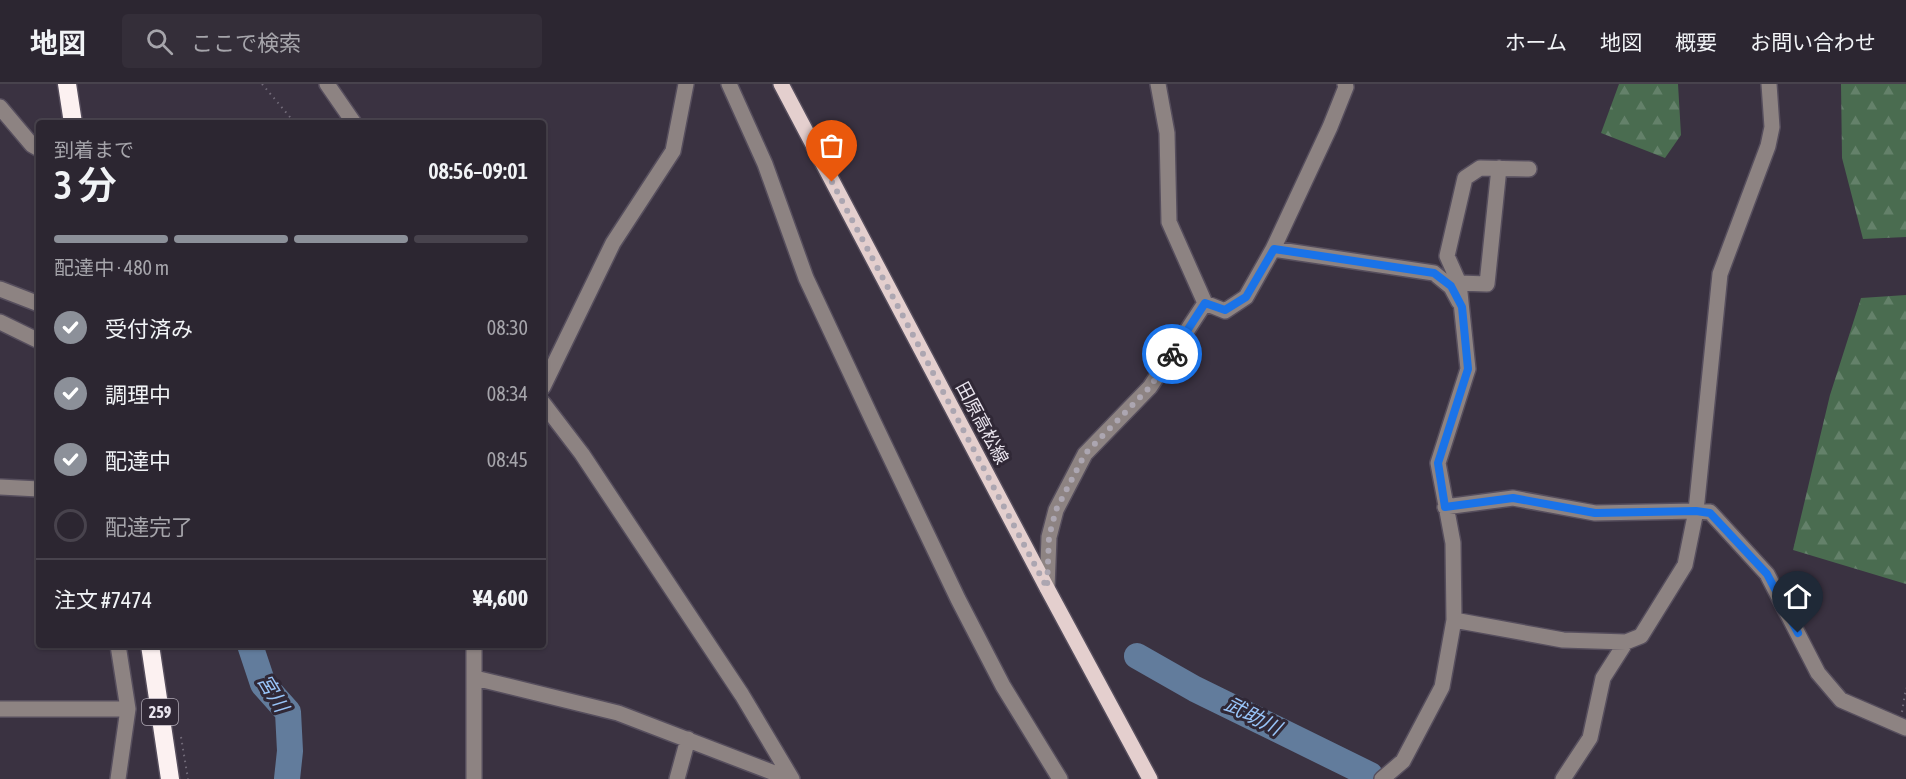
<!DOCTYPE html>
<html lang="ja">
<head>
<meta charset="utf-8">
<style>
	:root { --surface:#2c2631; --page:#342e39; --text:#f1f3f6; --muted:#a6a5ab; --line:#48434d; --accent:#8c9099 }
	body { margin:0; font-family:"Asap Condensed","Noto Sans JP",sans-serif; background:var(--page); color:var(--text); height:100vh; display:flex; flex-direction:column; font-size:22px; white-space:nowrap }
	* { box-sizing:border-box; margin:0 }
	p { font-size:20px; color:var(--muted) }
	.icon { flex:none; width:33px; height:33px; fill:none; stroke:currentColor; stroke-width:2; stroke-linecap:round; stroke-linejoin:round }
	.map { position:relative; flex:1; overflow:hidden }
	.details { position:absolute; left:36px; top:36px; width:510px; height:528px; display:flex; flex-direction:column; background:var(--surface); border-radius:6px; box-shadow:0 2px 4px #0004,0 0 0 2px var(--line) }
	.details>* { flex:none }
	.pin { position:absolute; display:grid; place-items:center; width:51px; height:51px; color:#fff; margin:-62px -26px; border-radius:50% 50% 50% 0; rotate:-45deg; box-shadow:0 0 6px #0007 }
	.pin .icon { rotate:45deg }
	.courier { position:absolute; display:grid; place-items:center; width:60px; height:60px; margin:-30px; border:4px solid #1a73e8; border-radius:50%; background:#fff; color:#222; box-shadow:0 2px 8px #0007 }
	.summary em { font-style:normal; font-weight:600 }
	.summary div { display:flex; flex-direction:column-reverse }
	.summary { display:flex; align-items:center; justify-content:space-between; height:102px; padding:0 18px }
	h1 { font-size:39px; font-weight:600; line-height:45px }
	.bar { display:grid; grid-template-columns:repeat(4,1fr); gap:9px 6px; align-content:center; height:72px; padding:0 18px }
	.bar i { height:8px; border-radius:4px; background:var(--line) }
	.bar .on { background:var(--accent) }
	.bar p { grid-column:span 4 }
	.line { display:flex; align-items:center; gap:15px; padding:0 18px; border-top:2px solid var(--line) }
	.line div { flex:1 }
	ol { padding:0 18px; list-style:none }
	li { display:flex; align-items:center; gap:18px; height:66px }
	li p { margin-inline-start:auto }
	li .icon { padding:6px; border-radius:50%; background:var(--accent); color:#fff; stroke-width:4 }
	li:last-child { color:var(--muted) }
	li i { width:33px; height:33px; border:3px solid var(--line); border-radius:50% }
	header { display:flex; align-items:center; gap:36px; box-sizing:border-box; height:84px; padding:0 30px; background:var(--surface); border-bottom:2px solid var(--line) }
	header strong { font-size:28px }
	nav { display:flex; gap:33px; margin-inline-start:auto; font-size:21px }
	.search { width:420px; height:54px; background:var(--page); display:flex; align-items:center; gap:15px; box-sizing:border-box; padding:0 21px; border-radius:6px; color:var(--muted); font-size:22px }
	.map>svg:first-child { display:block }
	.forest { fill:url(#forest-firs) }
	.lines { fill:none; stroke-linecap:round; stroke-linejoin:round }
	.river { stroke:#627c9c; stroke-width:26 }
	.minor-casing { stroke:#564e5d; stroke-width:18 }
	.major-casing { stroke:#564e5d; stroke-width:18 }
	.highway-casing { stroke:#564e5d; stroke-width:21 }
	.path { stroke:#716a78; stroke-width:2; stroke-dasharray:1.5 4.5; stroke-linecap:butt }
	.minor { stroke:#8d8382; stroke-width:15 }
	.major { stroke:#e4cfce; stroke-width:15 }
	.highway { stroke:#fcf1f1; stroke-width:18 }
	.done { stroke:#aca6b1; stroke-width:6; stroke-dasharray:0 10.8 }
	.route { stroke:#1a73e8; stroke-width:8 }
	.labels { text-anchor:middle; stroke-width:6; stroke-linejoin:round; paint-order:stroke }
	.shield { fill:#302836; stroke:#b2acb7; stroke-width:1.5 }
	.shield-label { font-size:16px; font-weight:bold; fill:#e9e4ee }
	.street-label { font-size:18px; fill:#e9e4ee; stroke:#302836 }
	.water-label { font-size:20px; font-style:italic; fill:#98c4f8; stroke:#302836 }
</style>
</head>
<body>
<header>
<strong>地図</strong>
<div class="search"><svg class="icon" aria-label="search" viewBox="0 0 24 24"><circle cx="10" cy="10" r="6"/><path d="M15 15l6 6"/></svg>ここで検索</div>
<nav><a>ホーム</a><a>地図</a><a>概要</a><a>お問い合わせ</a></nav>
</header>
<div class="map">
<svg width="1906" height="695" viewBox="0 0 1906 695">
	<defs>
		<pattern id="forest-firs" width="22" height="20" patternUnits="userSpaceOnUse" patternTransform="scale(1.5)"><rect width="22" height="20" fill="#4a6c50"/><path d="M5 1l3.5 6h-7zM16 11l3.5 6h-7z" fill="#64816a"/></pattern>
	</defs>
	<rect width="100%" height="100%" fill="#3a3241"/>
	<path class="forest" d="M 1619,0 L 1678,0 L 1681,51 L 1665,74 L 1601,49 Z
		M 1841,0 L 1906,0 L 1906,153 L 1863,155 L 1842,74 Z
		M 1906,211 L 1906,500 L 1793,466 L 1830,311 L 1861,214 Z"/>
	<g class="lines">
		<path class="river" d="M 250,561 L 263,600 L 288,628 L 290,667 L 287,695
			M 1137,572 L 1195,605 L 1370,691"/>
		<defs>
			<path id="minor" d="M 327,0 L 354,39
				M 729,0 L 765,80 L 806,194 L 873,337 L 958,515 L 1003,602 L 1060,695
				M 1158,0 L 1167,49 L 1169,138 L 1205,219 L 1225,227 L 1246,213 L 1273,165 L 1330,43 L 1346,3 L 1345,0
				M 0,23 L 32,61 L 39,65
				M 1273,165 L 1434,189 L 1451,203 L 1459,218
				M 1459,199 L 1487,200 L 1499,84
				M 0,205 L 39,220
				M 0,238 L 39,257
				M 543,303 L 613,159 L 673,67 L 686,0
				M 543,319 L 582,370 L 742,611 L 792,695
				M 0,403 L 39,405
				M 1445,423 L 1513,414 L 1595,429 L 1696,427 L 1710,428 L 1767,490 L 1818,589 L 1841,616 L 1906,644
				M 1047,504 L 1049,453 L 1056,426 L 1085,370 L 1150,303 L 1205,219
				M 1454,536 L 1563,556 L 1626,558
				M 475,594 L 618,629 L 790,695
				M 0,625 L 128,625
				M 118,695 L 128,625 L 118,561
				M 474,695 L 474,561
				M 677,695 L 688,655
				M 1382,695 L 1403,677 L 1442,603 L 1454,536 L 1453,459 L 1438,379 L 1468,285 L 1459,199 L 1447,172 L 1465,94 L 1480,84 L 1529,85
				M 1563,695 L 1590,654 L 1603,594 L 1626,558 L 1641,552 L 1685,481 L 1696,427 L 1720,190 L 1768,62 L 1772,43 L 1769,0"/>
			<path id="major" d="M 781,0 L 1047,504 L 1150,695"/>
			<path id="highway" d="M 67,0 L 73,39
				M 150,561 L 170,695"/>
		</defs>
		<use href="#minor" class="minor-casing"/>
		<use href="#major" class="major-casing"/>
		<use href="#highway" class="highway-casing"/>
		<path class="path" d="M 262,0 L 295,39
			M 1902,628 L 1906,604
			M 181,653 L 188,695"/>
		<use href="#minor" class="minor"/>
		<use href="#major" class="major"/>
		<use href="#highway" class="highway"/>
	</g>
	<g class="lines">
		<path class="done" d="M 832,98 L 1047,504 L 1049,453 L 1056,426 L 1085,370 L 1150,303 L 1172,270"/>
		<path class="route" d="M 1172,270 L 1205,219 L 1225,226 L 1246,213 L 1274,165 L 1434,189 L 1451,202 L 1462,223 L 1468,285 L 1438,379 L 1445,423 L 1513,414 L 1595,429 L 1696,427 L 1710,429 L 1767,490 L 1798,549"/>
	</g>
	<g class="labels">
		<rect class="shield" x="142" y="615" width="36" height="26" rx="4.5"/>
		<g class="shield-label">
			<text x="160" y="634">259</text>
		</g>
		<g class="street-label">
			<text transform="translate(982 339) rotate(62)" y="6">田原高松線</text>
		</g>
		<g class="water-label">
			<text transform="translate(273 609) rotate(59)" y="7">宮川</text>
			<text transform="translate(1253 632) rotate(27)" y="7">武助川</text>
		</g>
	</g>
</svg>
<div class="pin" style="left:832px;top:98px;background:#ea580c"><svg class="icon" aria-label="bag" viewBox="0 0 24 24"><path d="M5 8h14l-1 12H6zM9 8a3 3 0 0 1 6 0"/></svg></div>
<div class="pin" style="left:1798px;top:549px;background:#1f2937"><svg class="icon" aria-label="home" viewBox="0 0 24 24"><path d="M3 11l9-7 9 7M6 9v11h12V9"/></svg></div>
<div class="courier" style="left:1172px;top:270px"><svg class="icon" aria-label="bike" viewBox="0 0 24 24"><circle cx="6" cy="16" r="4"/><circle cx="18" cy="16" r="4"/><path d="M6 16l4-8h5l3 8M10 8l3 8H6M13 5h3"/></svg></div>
<section class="details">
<div class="summary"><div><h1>3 分</h1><p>到着まで</p></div><em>08:56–09:01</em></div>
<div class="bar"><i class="on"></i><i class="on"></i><i class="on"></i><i></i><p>配達中 · 480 m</p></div>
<ol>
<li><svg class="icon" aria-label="check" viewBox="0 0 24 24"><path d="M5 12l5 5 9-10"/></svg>受付済み<p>08:30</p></li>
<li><svg class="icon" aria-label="check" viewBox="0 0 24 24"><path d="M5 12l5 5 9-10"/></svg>調理中<p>08:34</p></li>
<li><svg class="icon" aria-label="check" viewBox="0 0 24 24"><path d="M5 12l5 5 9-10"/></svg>配達中<p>08:45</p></li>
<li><i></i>配達完了</li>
</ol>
<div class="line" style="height:78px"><div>注文 #7474</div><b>¥4,600</b></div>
</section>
</div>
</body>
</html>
